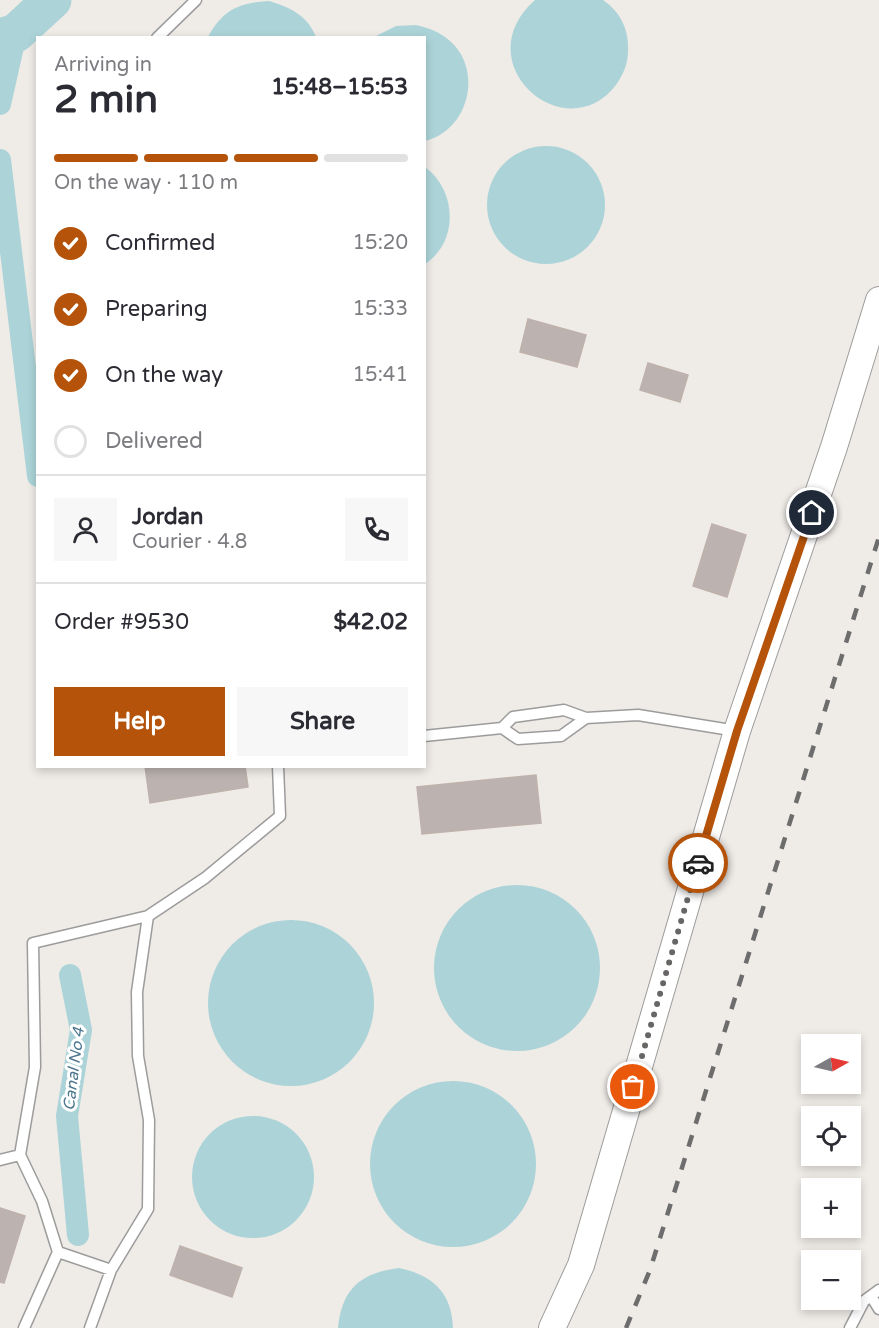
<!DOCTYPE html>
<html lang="en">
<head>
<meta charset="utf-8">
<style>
	:root { --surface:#fff; --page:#f7f7f7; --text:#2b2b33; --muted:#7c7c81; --line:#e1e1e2; --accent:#b45309 }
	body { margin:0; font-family:"Varela Round",sans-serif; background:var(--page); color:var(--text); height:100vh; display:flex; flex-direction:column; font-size:22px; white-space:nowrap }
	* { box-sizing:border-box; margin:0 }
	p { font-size:20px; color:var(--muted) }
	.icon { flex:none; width:33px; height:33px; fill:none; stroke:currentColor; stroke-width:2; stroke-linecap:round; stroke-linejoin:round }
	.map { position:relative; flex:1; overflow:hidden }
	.sheet { position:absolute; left:36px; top:36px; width:390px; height:732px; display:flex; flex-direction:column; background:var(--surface); border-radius:0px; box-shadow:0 3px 9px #0003 }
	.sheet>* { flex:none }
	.needle { width:39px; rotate:82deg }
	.fabs { position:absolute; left:801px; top:1034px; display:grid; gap:12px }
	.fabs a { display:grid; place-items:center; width:60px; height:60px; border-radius:0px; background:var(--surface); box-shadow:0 3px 9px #0003; font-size:30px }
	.pin { position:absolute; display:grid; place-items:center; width:51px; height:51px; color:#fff; margin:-26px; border:3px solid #fff; border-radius:50%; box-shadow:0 2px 6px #0007 }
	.courier { position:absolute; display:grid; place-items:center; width:60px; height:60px; margin:-30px; border:4px solid #b45309; border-radius:50%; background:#fff; color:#222; box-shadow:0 2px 8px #0007 }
	.headline em { font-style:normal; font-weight:800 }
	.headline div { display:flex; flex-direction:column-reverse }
	.headline { display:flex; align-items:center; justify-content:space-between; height:102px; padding:0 18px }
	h1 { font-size:39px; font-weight:800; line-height:45px }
	.bar { display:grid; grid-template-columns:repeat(4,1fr); gap:9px 6px; align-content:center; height:72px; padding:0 18px }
	.bar i { height:8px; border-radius:4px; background:var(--line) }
	.bar .active { background:var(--accent) }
	.bar p { grid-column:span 4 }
	.line { display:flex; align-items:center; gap:15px; padding:0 18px; border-top:2px solid var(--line) }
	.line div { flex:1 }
	.round { display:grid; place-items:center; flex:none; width:63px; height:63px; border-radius:0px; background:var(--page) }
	ol { padding:0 18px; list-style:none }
	li { display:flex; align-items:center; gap:18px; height:66px }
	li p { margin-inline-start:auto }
	li .icon { padding:6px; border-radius:50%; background:var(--accent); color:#fff; stroke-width:4 }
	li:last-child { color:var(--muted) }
	li i { width:33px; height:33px; border:3px solid var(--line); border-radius:50% }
	.cta { display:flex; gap:12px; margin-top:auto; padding:12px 18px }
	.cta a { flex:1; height:69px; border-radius:0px; background:var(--accent); color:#fff; font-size:24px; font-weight:800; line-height:69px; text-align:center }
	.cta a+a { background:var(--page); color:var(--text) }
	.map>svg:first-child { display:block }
	.water { fill:#acd4d8 }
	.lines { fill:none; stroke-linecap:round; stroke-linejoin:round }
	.canal { stroke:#acd4d8; stroke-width:22 }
	.river { stroke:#acd4d8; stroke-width:39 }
	.building { fill:#bcb3b0; stroke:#bfb1ab; stroke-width:1.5 }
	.service-casing { stroke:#9c9c9c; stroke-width:13 }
	.tertiary-casing { stroke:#9c9c9c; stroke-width:28 }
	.service { stroke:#fff; stroke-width:10 }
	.tertiary { stroke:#fff; stroke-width:26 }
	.rail { stroke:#6d6d6d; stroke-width:4.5; stroke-dasharray:12 12; stroke-linecap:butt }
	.done { stroke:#686665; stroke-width:6; stroke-dasharray:0 10.8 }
	.route { stroke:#b45309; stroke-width:8 }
	.labels { text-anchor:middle; stroke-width:6; stroke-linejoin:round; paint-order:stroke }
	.water-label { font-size:16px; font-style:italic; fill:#4c778f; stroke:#fff }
</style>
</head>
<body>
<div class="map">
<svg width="879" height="1328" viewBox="0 0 879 1328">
	<rect width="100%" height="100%" fill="#efebe7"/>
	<path class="water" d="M 535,0 L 603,0 C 621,12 629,30 628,51 C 628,64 623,75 616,85 C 565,151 464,63 535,0 Z
		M 269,1 C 290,7 308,16 316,37 L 208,37 C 223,10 238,3 269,1 Z
		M 416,25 C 429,28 440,32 450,41 C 484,71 468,131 425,141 L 424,38 L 374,37 L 396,26 Z
		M487 205a59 59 0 1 1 118 0a59 59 0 1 1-118 0Z
		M 425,167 C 457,190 459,242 425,264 Z
		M434 968a83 83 0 1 1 166 0a83 83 0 1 1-166 0Z
		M208 1003a83 83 0 1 1 166 0a83 83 0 1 1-166 0Z
		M370 1164a83 83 0 1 1 166 0a83 83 0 1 1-166 0Z
		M192 1177a61 61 0 1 1 122 0a61 61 0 1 1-122 0Z
		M 399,1268 C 432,1275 452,1292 453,1328 L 338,1328 C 342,1289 360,1273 399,1268 Z"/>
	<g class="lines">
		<path class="canal" d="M 0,104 L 16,33
			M 0,160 L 38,476
			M 70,975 L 81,1030 L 67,1116 L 78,1235"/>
		<path class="river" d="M 0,38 L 16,33 L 52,0"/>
	</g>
	<path class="building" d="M 528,319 L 586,335 L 577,367 L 520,352 Z
		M 648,363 L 688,375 L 680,402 L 640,390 Z
		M 712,524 L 746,535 L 727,597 L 693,586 Z
		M 145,766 L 245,766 L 248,787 L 150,803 Z
		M 536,775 L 541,823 L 422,834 L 417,787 Z
		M 0,1208 L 25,1216 L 4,1283 L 0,1282 Z
		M 180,1246 L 242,1268 L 232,1297 L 170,1275 Z"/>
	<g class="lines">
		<defs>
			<path id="service" d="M 157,38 L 196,0
				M 586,718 L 561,736 L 518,739 L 502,728 L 513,717 L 564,710 L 586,718 L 638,715 L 737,731
				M 424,736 L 502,728
				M 0,1160 L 20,1155
				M 111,1270 L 148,1209 L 149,1120 L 138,1056 L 137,992 L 148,916
				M 871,1296 L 879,1309
				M 24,1328 L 58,1252
				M 90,1328 L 111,1270 L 58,1252 L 42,1201 L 20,1155 L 35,1067 L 33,943 L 148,916 L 205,878 L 280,816 L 278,766
				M 850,1328 L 864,1301 L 879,1290"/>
			<path id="tertiary" d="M 552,1328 L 581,1265 L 737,731 L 834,447 L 879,300"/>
		</defs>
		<use href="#service" class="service-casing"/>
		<use href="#tertiary" class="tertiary-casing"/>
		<use href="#service" class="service"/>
		<use href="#tertiary" class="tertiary"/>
		<path class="rail" d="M 626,1328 L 650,1270 L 879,537"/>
	</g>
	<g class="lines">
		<path class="done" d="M 633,1087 L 698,863"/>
		<path class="route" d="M 698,863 L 737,731 L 812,513"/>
	</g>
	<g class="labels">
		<g class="water-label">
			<text transform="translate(73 1069) rotate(-83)" y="6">Canal No 4</text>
		</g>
	</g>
</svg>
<div class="fabs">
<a><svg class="needle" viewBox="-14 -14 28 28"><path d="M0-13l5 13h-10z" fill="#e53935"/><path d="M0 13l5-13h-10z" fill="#7c7c81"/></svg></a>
<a><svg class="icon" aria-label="locate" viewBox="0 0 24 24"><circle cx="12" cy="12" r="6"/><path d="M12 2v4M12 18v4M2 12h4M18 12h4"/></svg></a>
<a>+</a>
<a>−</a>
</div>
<div class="pin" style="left:633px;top:1087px;background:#ea580c"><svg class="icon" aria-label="bag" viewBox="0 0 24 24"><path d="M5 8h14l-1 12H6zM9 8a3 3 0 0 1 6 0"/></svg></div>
<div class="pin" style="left:812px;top:513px;background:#1f2937"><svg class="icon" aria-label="home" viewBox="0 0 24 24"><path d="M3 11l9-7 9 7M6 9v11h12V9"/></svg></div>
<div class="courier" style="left:698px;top:863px"><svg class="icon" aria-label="car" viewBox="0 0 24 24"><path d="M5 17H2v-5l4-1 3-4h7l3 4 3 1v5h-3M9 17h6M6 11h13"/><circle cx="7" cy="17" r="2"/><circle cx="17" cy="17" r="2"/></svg></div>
<section class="sheet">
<div class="headline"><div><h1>2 min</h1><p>Arriving in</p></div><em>15:48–15:53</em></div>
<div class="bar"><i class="active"></i><i class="active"></i><i class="active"></i><i></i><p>On the way · 110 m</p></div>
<ol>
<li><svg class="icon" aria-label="check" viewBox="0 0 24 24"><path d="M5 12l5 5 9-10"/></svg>Confirmed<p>15:20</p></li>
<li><svg class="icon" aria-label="check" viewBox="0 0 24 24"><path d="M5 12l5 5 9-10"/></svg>Preparing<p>15:33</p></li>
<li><svg class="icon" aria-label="check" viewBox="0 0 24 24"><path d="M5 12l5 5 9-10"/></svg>On the way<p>15:41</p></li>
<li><i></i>Delivered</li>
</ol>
<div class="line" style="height:108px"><a class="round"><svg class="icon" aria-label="person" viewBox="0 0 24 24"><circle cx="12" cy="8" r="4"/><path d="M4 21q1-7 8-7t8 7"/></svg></a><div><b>Jordan</b><p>Courier · 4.8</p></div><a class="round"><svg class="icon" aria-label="phone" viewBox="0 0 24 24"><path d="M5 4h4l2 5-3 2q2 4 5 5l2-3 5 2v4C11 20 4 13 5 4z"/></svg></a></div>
<div class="line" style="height:78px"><div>Order #9530</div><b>$42.02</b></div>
<div class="cta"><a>Help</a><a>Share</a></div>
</section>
</div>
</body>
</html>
